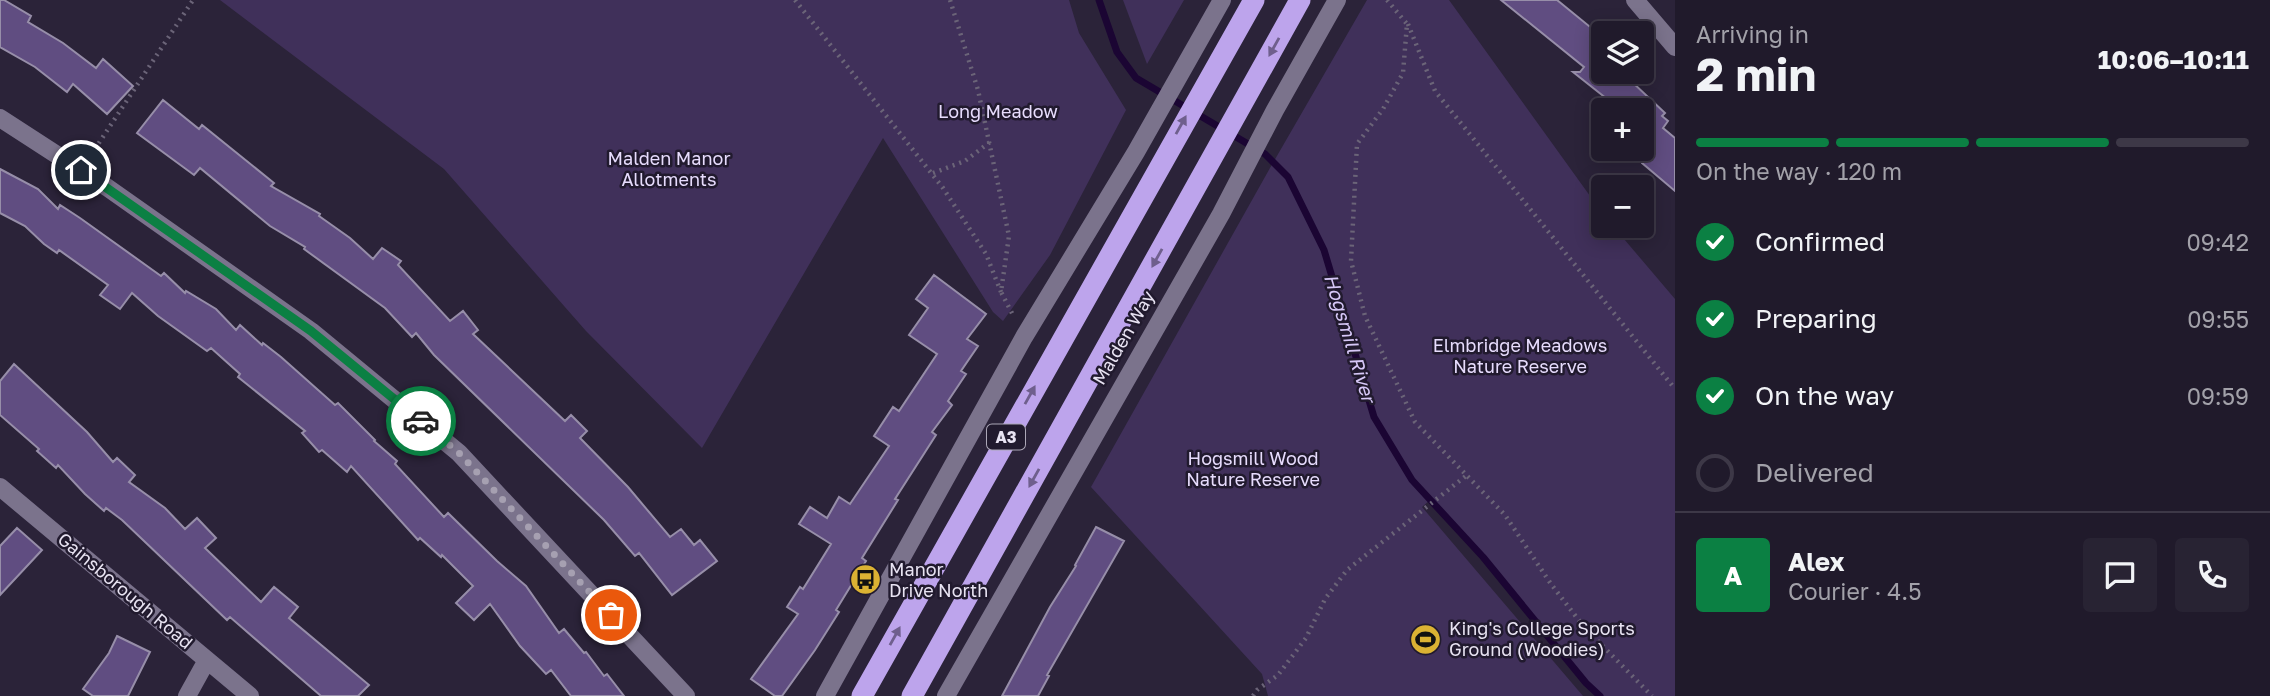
<!DOCTYPE html>
<html lang="en">
<head>
<meta charset="utf-8">
<style>
	:root { --surface:#201a2b; --page:#282333; --text:#f1f3f6; --muted:#a2a1a9; --line:#3d3847; --accent:#0b8043 }
	body { margin:0; font-family:"Golos Text",sans-serif; background:var(--page); color:var(--text); height:100vh; display:flex; flex-direction:column; font-size:26px; white-space:nowrap }
	* { box-sizing:border-box; margin:0 }
	p { font-size:23px; color:var(--muted) }
	.icon { flex:none; width:38px; height:38px; fill:none; stroke:currentColor; stroke-width:2; stroke-linecap:round; stroke-linejoin:round }
	.map { position:relative; flex:1; overflow:hidden }
	.side { display:flex; flex-direction:column; background:var(--surface); width:595px }
	.side>* { flex:none }
	.buttons { position:absolute; left:1591px; top:21px; display:grid; gap:14px }
	.buttons a { display:grid; place-items:center; width:63px; height:63px; border-radius:7px; background:var(--surface); box-shadow:0 4px 18px #0003,0 0 0 2px var(--line); font-size:35px }
	.pin { position:absolute; display:grid; place-items:center; width:60px; height:60px; color:#fff; margin:-30px; border:4px solid #fff; border-radius:50%; box-shadow:0 2px 7px #0007 }
	.courier { position:absolute; display:grid; place-items:center; width:70px; height:70px; margin:-35px; border:5px solid #0b8043; border-radius:50%; background:#fff; color:#222; box-shadow:0 2px 9px #0007 }
	.summary em { font-style:normal; font-weight:700 }
	.summary div { display:flex; flex-direction:column-reverse }
	.summary { display:flex; align-items:center; justify-content:space-between; height:119px; padding:0 21px }
	h1 { font-size:46px; font-weight:700; line-height:52px }
	.bar { display:grid; grid-template-columns:repeat(4,1fr); gap:10px 7px; align-content:center; height:84px; padding:0 21px }
	.bar i { height:9px; border-radius:5px; background:var(--line) }
	.bar .current { background:var(--accent) }
	.bar p { grid-column:span 4 }
	.line { display:flex; align-items:center; gap:18px; padding:0 21px; border-top:2px solid var(--line) }
	.line div { flex:1 }
	.round { display:grid; place-items:center; flex:none; width:74px; height:74px; border-radius:7px; background:var(--page) }
	ol { padding:0 21px; list-style:none }
	li { display:flex; align-items:center; gap:21px; height:77px }
	li p { margin-inline-start:auto }
	li .icon { padding:7px; border-radius:50%; background:var(--accent); color:#fff; stroke-width:4 }
	li:last-child { color:var(--muted) }
	li i { width:38px; height:38px; border:4px solid var(--line); border-radius:50% }
	main { display:flex; flex:1; min-height:0 }
	.map>svg:first-child { display:block }
	.green { fill:#40305a }
	.lines { fill:none; stroke-linecap:round; stroke-linejoin:round }
	.stream { stroke:#1b0533; stroke-width:7 }
	.building { fill:#604d81; stroke:#978ea9; stroke-width:2 }
	.path { stroke:#6b6478; stroke-width:4.5; stroke-dasharray:2 5; stroke-linecap:butt }
	.street { stroke:#7b738c; stroke-width:18 }
	.secondary { stroke:#7b738c; stroke-width:18 }
	.highway { stroke:#bda4ec; stroke-width:21 }
	.oneway { fill:#6f5f8d }
	.done { stroke:#a6a0b1; stroke-width:7; stroke-dasharray:0 12.6 }
	.route { stroke:#0b8043; stroke-width:9 }
	.labels { text-anchor:middle; stroke-width:5; stroke-linejoin:round; paint-order:stroke }
	.shield { fill:#211a2e; stroke:#aca7b7; stroke-width:2 }
	.shield-label { font-size:16px; font-weight:bold; fill:#e8e3f2 }
	.park-label { font-size:18px; fill:#e7dcfd; stroke:#211a2e }
	.street-label { font-size:18px; fill:#e8e3f2; stroke:#211a2e }
	.poi-label { font-size:18px; fill:#e8e3f2; stroke:#211a2e; text-anchor:start }
	.water-label { font-size:19px; font-style:italic; fill:#d6c7f7; stroke:#211a2e }
</style>
</head>
<body>
<main>
<div class="map">
<svg width="1675" height="696" viewBox="0 0 1675 696">
	<rect width="100%" height="100%" fill="#2b2339"/>
	<path class="green" d="M 220,0 L 1069,0 L 1079,33 L 1126,110 L 1050,255 L 1003,321 L 993,312 L 883,138 L 702,448 L 586,331 L 444,169 Z
		M 1123,0 L 1184,0 L 1147,64 Z
		M 1367,0 L 1449,0 L 1603,214 L 1603,226 L 1613,226 L 1675,299 L 1675,696 L 1600,696 L 1586,683 L 1483,557 L 1430,500 L 1422,507 L 1583,696 L 1268,696 L 1262,674 L 1091,487 L 1270,168 Z"/>
	<g class="lines">
		<path class="stream" d="M 1099,0 L 1117,52 L 1136,78 L 1265,154 L 1288,177 L 1324,250 L 1374,417 L 1412,480 L 1483,557 L 1586,683 L 1600,696"/>
	</g>
	<path class="building" d="M 0,0 L 4,0 L 31,16 L 28,22 L 63,43 L 96,68 L 103,59 L 133,86 L 107,114 L 73,84 L 67,92 L 35,67 L 0,47 Z
		M 1501,0 L 1557,0 L 1600,35 L 1593,43 L 1599,48 L 1603,43 L 1603,72 L 1639,72 L 1631,81 L 1665,113 L 1662,116 L 1668,121 L 1663,128 L 1675,138 L 1675,191 L 1642,163 L 1642,110 L 1621,110 L 1573,72 L 1580,72 L 1584,67 Z
		M 163,100 L 199,129 L 202,125 L 274,183 L 271,186 L 320,214 L 319,216 L 350,238 L 373,259 L 382,248 L 401,261 L 398,265 L 450,321 L 463,311 L 478,330 L 473,334 L 565,421 L 571,415 L 587,431 L 580,438 L 628,487 L 670,537 L 681,529 L 694,545 L 700,540 L 717,561 L 672,595 L 639,553 L 635,556 L 604,520 L 434,355 L 416,333 L 412,337 L 385,308 L 304,249 L 305,247 L 270,226 L 200,168 L 194,175 L 137,133 Z
		M 0,169 L 38,189 L 58,209 L 60,205 L 80,218 L 161,276 L 164,273 L 185,293 L 186,291 L 216,309 L 236,330 L 240,325 L 262,345 L 263,343 L 281,357 L 335,405 L 338,403 L 375,440 L 374,441 L 397,461 L 395,464 L 444,517 L 448,513 L 497,561 L 526,586 L 559,633 L 564,629 L 584,653 L 586,652 L 604,676 L 607,674 L 624,696 L 571,696 L 551,670 L 546,674 L 520,646 L 490,604 L 474,620 L 456,603 L 473,586 L 442,555 L 441,557 L 420,538 L 418,540 L 351,466 L 347,472 L 322,450 L 319,452 L 302,433 L 305,431 L 238,377 L 240,374 L 211,348 L 207,351 L 158,316 L 132,293 L 120,309 L 100,295 L 108,285 L 59,250 L 57,253 L 44,244 L 25,226 L 0,213 Z
		M 934,275 L 986,314 L 967,339 L 978,346 L 961,371 L 966,374 L 948,401 L 952,405 L 932,432 L 936,435 L 895,499 L 898,500 L 862,558 L 866,561 L 836,610 L 839,612 L 815,650 L 782,696 L 775,696 L 751,679 L 798,614 L 787,607 L 800,587 L 803,589 L 831,544 L 799,524 L 810,507 L 827,518 L 839,497 L 850,504 L 889,446 L 874,436 L 893,407 L 899,411 L 937,354 L 909,335 L 928,308 L 916,299 Z
		M 14,364 L 87,432 L 113,462 L 117,458 L 135,475 L 129,482 L 165,508 L 185,529 L 197,518 L 216,538 L 205,548 L 261,602 L 274,587 L 298,607 L 289,618 L 369,685 L 358,696 L 321,696 L 230,617 L 227,620 L 122,520 L 106,508 L 104,511 L 85,494 L 58,465 L 56,468 L 37,451 L 39,449 L 0,415 L 0,381 Z
		M 1096,527 L 1124,541 L 1047,675 L 1049,676 L 1038,696 L 1002,696 L 1050,607 L 1076,566 L 1075,565 Z
		M 17,528 L 42,550 L 0,595 L 0,546 Z
		M 117,636 L 150,652 L 128,696 L 93,696 L 83,689 L 109,653 Z"/>
	<g class="lines">
		<path class="path" d="M 795,0 L 943,188 L 986,254 L 1001,292
			M 950,0 L 978,90 L 1009,236 L 1001,292 L 1014,317
			M 1387,0 L 1407,24 L 1403,73 L 1383,109 L 1357,144 L 1351,261 L 1365,316 L 1415,422 L 1505,515 L 1551,584 L 1584,627 L 1652,696
			M 1408,24 L 1435,91 L 1675,389
			M 91,155 L 193,0
			M 933,173 L 965,161 L 990,142
			M 1253,696 L 1257,690 L 1278,675 L 1306,638 L 1325,599 L 1347,570 L 1467,475"/>
		<path class="street" d="M 0,118 L 108,188 L 311,331 L 459,453 L 686,696
			M 0,487 L 250,696
			M 187,696 L 207,660
			M 825,696 L 1024,337 L 1136,152 L 1222,0
			M 946,696 L 1221,214 L 1275,110 L 1337,0"/>
		<path class="secondary" d="M 1635,0 L 1675,47"/>
		<path class="highway" d="M 862,696 L 1254,0
			M 912,696 L 1300,0"/>
	</g>
	<defs><path id="oneway-solid" d="M-6-.8H1V-3.2L6.5 0L1 3.2V.8H-6Z" transform="scale(1.75)"/></defs>
	<g class="oneway">
		<use href="#oneway-solid" transform="translate(1274 47) rotate(119)"/>
		<use href="#oneway-solid" transform="translate(1181 125) rotate(-61)"/>
		<use href="#oneway-solid" transform="translate(1157 258) rotate(119)"/>
		<use href="#oneway-solid" transform="translate(1030 395) rotate(-61)"/>
		<use href="#oneway-solid" transform="translate(1034 478) rotate(119)"/>
		<use href="#oneway-solid" transform="translate(895 636) rotate(-61)"/>
	</g>
	<g class="lines">
		<path class="done" d="M 421,421 L 459,453 L 611,615"/>
		<path class="route" d="M 81,170 L 311,331 L 421,421"/>
	</g>
	<defs>
		<symbol id="bus-disc" viewBox="-11 -11 22 22"><circle r="9.5" fill="#dbb233" stroke="#211a2e"/><path d="M-5-6H5V4H4V6H2V4H-2V6H-4V4H-5ZM-3.5-4V0h7V-4ZM-3.5 1.2v1.5H-2V1.2ZM2 1.2v1.5H3.5V1.2Z" fill="#111"/></symbol>
		<symbol id="stadium-disc" viewBox="-11 -11 22 22"><circle r="9.5" fill="#dbb233" stroke="#211a2e"/><path d="M0-5a6.5 5 0 1 0 0 10a6.5 5 0 1 0 0-10ZM-3.5-1.8h7v3.6h-7Z" fill="#111"/></symbol>
	</defs>
	<g fill-rule="evenodd">
		<use href="#bus-disc" x="848" y="562" width="35" height="35"/>
		<use href="#stadium-disc" x="1408" y="622" width="35" height="35"/>
	</g>
	<g class="labels">
		<rect class="shield" x="987" y="424.5" width="38" height="25" rx="5"/>
		<g class="shield-label">
			<text x="1006" y="443">A3</text>
		</g>
		<g class="park-label">
			<text x="998" y="118">Long Meadow</text>
			<text x="669" y="165">Malden Manor<tspan x="669" dy="21">Allotments</tspan></text>
			<text x="1520" y="352">Elmbridge Meadows<tspan x="1520" dy="21">Nature Reserve</tspan></text>
			<text x="1253" y="465">Hogsmill Wood<tspan x="1253" dy="21">Nature Reserve</tspan></text>
		</g>
		<g class="street-label">
			<text transform="translate(1124 338) rotate(-60)" y="6">Malden Way</text>
			<text transform="translate(125 591) rotate(40)" y="6">Gainsborough Road</text>
		</g>
		<g class="poi-label">
			<text x="889" y="576">Manor<tspan x="889" dy="21">Drive North</tspan></text>
			<text x="1449" y="635">King's College Sports<tspan x="1449" dy="21">Ground (Woodies)</tspan></text>
		</g>
		<g class="water-label">
			<text transform="translate(1350 338) rotate(73)" y="7">Hogsmill River</text>
		</g>
	</g>
</svg>
<div class="buttons">
<a><svg class="icon" aria-label="layers" viewBox="0 0 24 24"><path d="M12 4l9 5-9 5-9-5zM3 14l9 5 9-5"/></svg></a>
<a>+</a>
<a>−</a>
</div>
<div class="pin" style="left:611px;top:615px;background:#ea580c"><svg class="icon" aria-label="bag" viewBox="0 0 24 24"><path d="M5 8h14l-1 12H6zM9 8a3 3 0 0 1 6 0"/></svg></div>
<div class="pin" style="left:81px;top:170px;background:#1f2937"><svg class="icon" aria-label="home" viewBox="0 0 24 24"><path d="M3 11l9-7 9 7M6 9v11h12V9"/></svg></div>
<div class="courier" style="left:421px;top:421px"><svg class="icon" aria-label="car" viewBox="0 0 24 24"><path d="M5 17H2v-5l4-1 3-4h7l3 4 3 1v5h-3M9 17h6M6 11h13"/><circle cx="7" cy="17" r="2"/><circle cx="17" cy="17" r="2"/></svg></div>
</div>
<section class="side">
<div class="summary"><div><h1>2 min</h1><p>Arriving in</p></div><em>10:06–10:11</em></div>
<div class="bar"><i class="current"></i><i class="current"></i><i class="current"></i><i></i><p>On the way · 120 m</p></div>
<ol>
<li><svg class="icon" aria-label="check" viewBox="0 0 24 24"><path d="M5 12l5 5 9-10"/></svg>Confirmed<p>09:42</p></li>
<li><svg class="icon" aria-label="check" viewBox="0 0 24 24"><path d="M5 12l5 5 9-10"/></svg>Preparing<p>09:55</p></li>
<li><svg class="icon" aria-label="check" viewBox="0 0 24 24"><path d="M5 12l5 5 9-10"/></svg>On the way<p>09:59</p></li>
<li><i></i>Delivered</li>
</ol>
<div class="line" style="height:126px"><b class="round" style="background:var(--accent);color:#fff">A</b><div><b>Alex</b><p>Courier · 4.5</p></div><a class="round"><svg class="icon" aria-label="chat" viewBox="0 0 24 24"><path d="M4 5h16v11H9l-5 4z"/></svg></a><a class="round"><svg class="icon" aria-label="phone" viewBox="0 0 24 24"><path d="M5 4h4l2 5-3 2q2 4 5 5l2-3 5 2v4C11 20 4 13 5 4z"/></svg></a></div>
</section>
</main>
</body>
</html>
